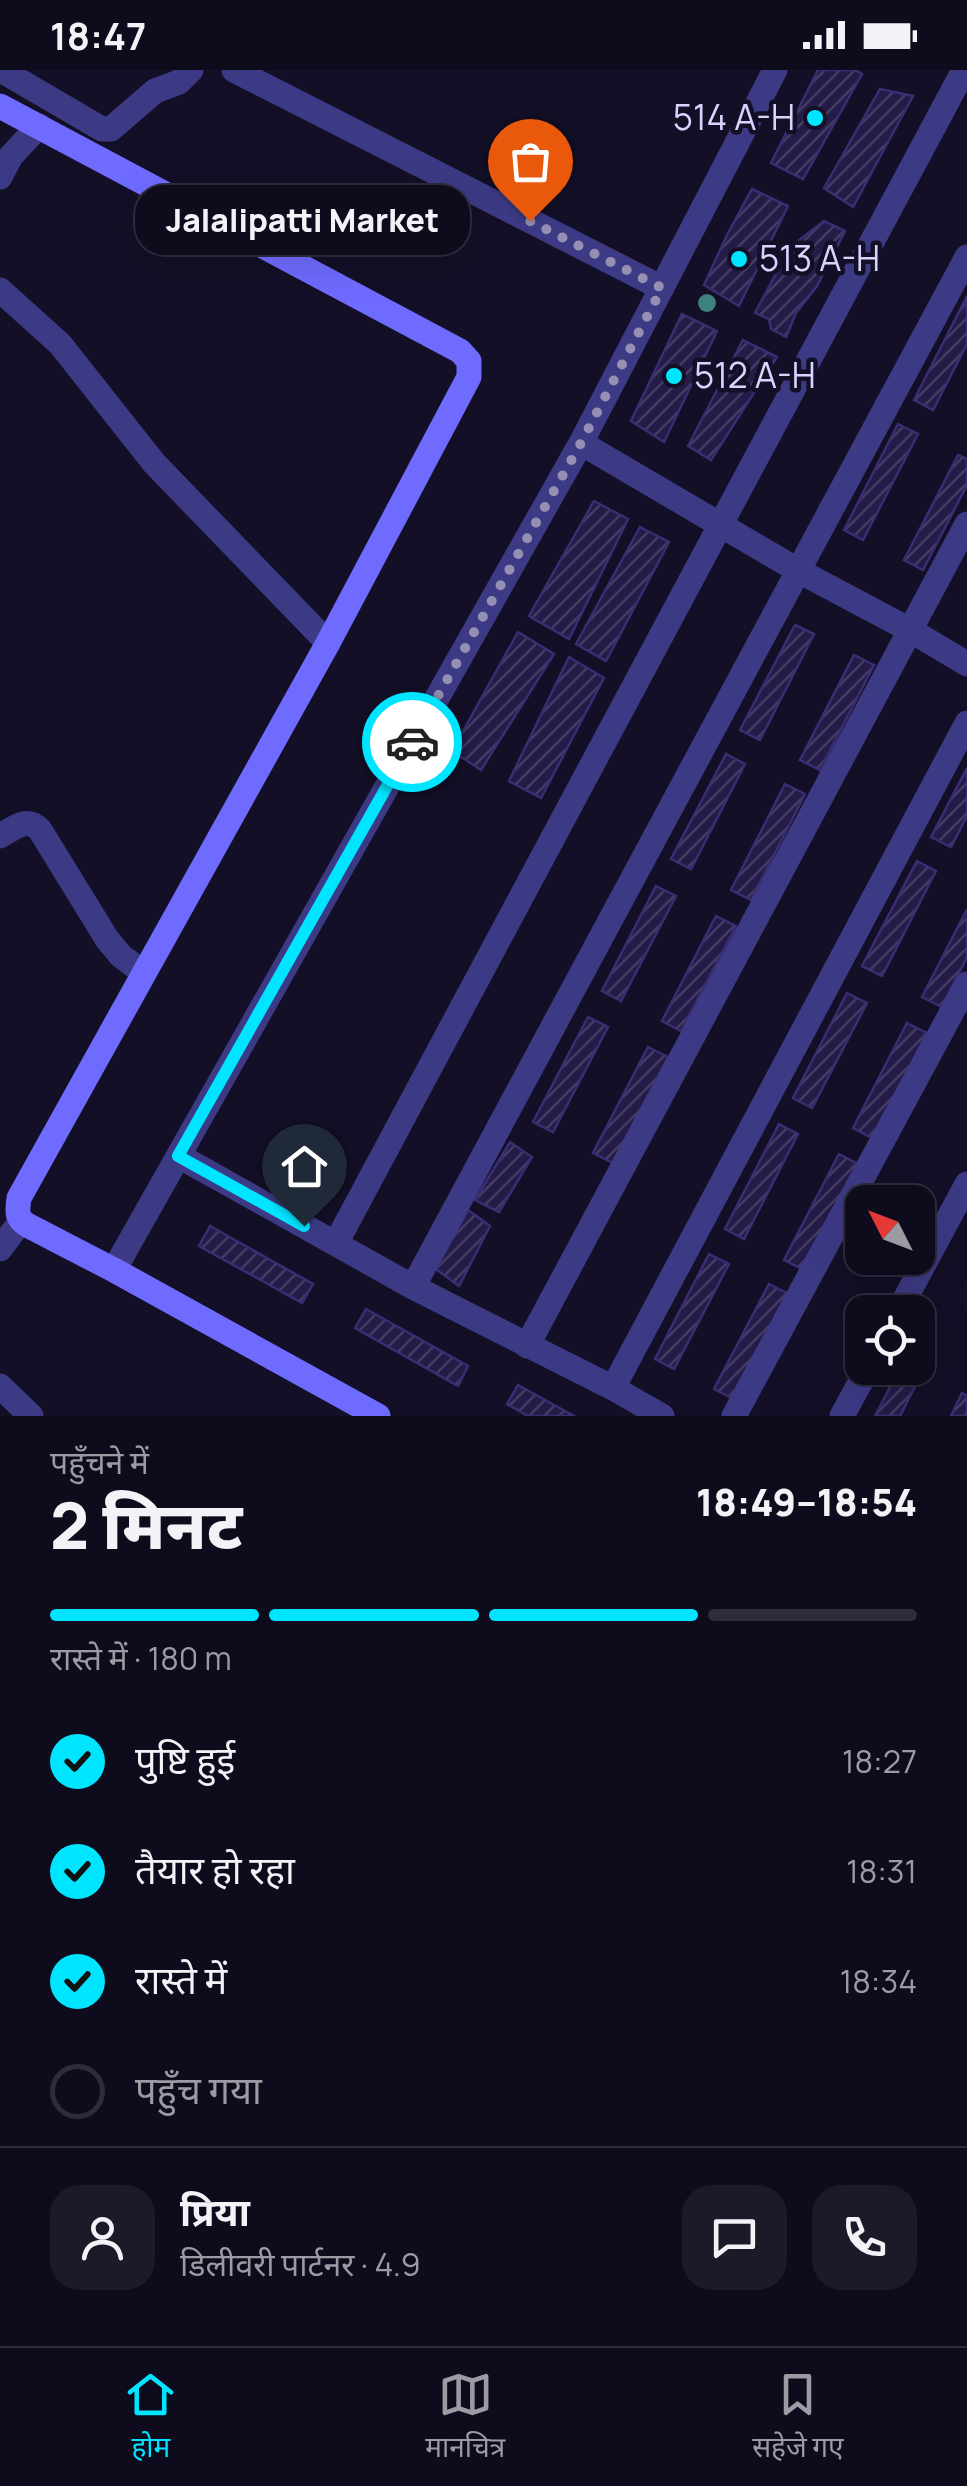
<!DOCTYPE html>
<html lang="hi">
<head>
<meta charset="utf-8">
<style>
	:root { --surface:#0e0b1c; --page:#1c1929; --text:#f1f3f6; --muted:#9b9ba3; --line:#2e2b3b; --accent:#00e5ff }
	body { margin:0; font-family:Manrope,"Noto Sans Devanagari",sans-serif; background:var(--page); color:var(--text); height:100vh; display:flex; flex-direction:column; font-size:38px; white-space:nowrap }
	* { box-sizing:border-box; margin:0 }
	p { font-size:32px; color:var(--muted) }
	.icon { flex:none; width:55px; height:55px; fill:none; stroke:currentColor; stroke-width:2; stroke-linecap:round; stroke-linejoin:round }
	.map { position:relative; height:1346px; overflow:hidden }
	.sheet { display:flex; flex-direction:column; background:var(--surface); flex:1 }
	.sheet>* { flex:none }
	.needle { width:65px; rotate:312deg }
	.controls { position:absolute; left:845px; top:1115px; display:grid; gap:20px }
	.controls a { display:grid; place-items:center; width:90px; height:90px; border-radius:20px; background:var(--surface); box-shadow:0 10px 40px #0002,0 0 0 2px var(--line); font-size:50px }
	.pin { position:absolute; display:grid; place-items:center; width:85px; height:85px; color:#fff; margin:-102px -42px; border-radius:50% 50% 50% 0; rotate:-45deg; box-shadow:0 0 10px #0007 }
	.pin .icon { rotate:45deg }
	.courier { position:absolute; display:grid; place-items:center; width:100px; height:100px; margin:-50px; border:8px solid #00e5ff; border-radius:50%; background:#fff; color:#222; box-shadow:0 2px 12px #0007 }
	.bubble { position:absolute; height:70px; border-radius:30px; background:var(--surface); box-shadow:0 10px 40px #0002,0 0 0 2px var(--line); font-size:32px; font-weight:800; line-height:70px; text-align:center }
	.summary em { font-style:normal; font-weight:800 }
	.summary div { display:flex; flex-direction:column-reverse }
	.summary { display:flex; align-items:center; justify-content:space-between; height:170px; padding:0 50px }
	h1 { font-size:65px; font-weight:800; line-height:75px }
	.bar { display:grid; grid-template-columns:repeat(4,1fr); gap:15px 10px; align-content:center; height:120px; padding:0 50px }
	.bar i { height:12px; border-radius:8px; background:var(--line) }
	.bar .active { background:var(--accent) }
	.bar p { grid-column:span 4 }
	.line { display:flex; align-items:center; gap:25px; padding:0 50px; border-top:2px solid var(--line) }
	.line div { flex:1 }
	.round { display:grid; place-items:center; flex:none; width:105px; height:105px; border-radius:30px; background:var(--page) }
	ol { padding:0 50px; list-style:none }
	li { display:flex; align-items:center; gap:30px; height:110px }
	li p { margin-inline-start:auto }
	li .icon { padding:10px; border-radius:50%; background:var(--accent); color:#111; stroke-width:4 }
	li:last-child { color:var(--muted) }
	li i { width:55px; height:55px; border:5px solid var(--line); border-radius:50% }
	.status { display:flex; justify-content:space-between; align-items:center; height:70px; padding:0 50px; background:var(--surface); direction:ltr }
	.status svg { height:28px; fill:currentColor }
	.menu { display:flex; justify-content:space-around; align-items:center; height:140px; border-top:2px solid var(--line); background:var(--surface); font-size:28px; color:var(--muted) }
	.menu a { display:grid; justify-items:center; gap:5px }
	.menu .active { color:var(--accent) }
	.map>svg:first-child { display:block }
	.building { fill:url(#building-hatch); stroke:#3b2d73; stroke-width:2.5 }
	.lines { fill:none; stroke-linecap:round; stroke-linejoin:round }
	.street { stroke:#3d3a85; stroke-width:25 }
	.secondary { stroke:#6f6bff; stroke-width:25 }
	.tree { fill:#3d827b }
	.done { stroke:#948fb3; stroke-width:10; stroke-dasharray:0 18 }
	.route { stroke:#00e5ff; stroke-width:12 }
	.poi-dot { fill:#00e5ff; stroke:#130f26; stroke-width:4 }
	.labels { text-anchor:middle; stroke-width:9; stroke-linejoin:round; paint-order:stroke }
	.poi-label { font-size:35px; fill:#d9d4ff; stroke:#130f26; text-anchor:start }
</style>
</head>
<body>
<div class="status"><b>18:47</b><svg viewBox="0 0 49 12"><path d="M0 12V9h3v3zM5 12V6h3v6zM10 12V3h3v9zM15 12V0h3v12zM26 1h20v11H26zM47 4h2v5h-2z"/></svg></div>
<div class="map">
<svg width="967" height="1346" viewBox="0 0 967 1346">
	<defs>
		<pattern id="building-hatch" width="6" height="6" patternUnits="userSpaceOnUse" patternTransform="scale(2.5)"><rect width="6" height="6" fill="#241b47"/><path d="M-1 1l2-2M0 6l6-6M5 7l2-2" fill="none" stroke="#433b63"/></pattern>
	</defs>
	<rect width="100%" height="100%" fill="#130f26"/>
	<path class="building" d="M 818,0 L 855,0 L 862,4 L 803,109 L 771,93 Z
		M 880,19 L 913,26 L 853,137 L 824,118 Z
		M 752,119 L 788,136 L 739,236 L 704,215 L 728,163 Z
		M 824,151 L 845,161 L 817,216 L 796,243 L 786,267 L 771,259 L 769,249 L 755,243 L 790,177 Z
		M 967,226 L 967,274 L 933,340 L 914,330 Z
		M 682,244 L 717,261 L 664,372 L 631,351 Z
		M 743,270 L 777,287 L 711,390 L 688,376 Z
		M 898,354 L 918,364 L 863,470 L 844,460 Z
		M 958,385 L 967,389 L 967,415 L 923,500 L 904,490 Z
		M 594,431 L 628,449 L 569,569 L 529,546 Z
		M 640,457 L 669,472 L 606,591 L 576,574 Z
		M 795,555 L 814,564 L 760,670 L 740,660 Z
		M 518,562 L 554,584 L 481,700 L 452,681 Z
		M 854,585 L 874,595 L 820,700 L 800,690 Z
		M 569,587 L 604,608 L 541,728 L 509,711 Z
		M 726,684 L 745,694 L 691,799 L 671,789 Z
		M 967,698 L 967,746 L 951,777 L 931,767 Z
		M 785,714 L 805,724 L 751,830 L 731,820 Z
		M 917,791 L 936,801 L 882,906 L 862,896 Z
		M 656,816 L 676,826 L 621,931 L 602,921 Z
		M 967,839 L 967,887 L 942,937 L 922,927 Z
		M 716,846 L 736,856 L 681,961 L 662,951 Z
		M 847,923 L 867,933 L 812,1038 L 793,1028 Z
		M 588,947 L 608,957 L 553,1062 L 533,1052 Z
		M 907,953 L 927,963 L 872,1068 L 853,1058 Z
		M 648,977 L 668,987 L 613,1093 L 593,1083 Z
		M 779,1054 L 798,1064 L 744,1169 L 725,1159 Z
		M 510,1072 L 532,1087 L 499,1142 L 475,1130 Z
		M 839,1084 L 858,1094 L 804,1200 L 784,1190 Z
		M 468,1140 L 490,1156 L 459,1216 L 436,1199 Z
		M 210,1156 L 313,1214 L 302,1233 L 199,1176 Z
		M 709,1184 L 729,1194 L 674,1299 L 655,1289 Z
		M 769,1214 L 789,1224 L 734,1329 L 714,1319 Z
		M 366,1239 L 468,1296 L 458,1316 L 355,1258 Z
		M 900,1298 L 911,1298 L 922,1303 L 900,1346 L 875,1346 Z
		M 518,1315 L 574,1346 L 528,1346 L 507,1334 Z
		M 962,1323 L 967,1326 L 967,1346 L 951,1346 Z"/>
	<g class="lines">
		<path class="street" d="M 1,0 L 102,59 L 111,59 L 155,21 L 179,12 L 191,0
			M 234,0 L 662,218
			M 0,107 L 11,86 L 39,56
			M 0,220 L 60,274 L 154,393 L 328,573
			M 581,373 L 799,501 L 910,560 L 967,594
			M 0,766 C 14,758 27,746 40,760 L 107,869 L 121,886 L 144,903
			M 179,1086 L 413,1217 L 613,1318 L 662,1346
			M 336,1173 L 964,0
			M 0,1179 L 21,1151
			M 114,1200 L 581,373 L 775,0
			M 413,1217 L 967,187
			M 898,1242 L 967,1114
			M 527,1276 L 967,454
			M 0,1316 L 31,1346
			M 613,1318 L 967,653
			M 734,1346 L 967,914
			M 842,1346 L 868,1298"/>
		<path class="secondary" d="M 0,36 L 460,281 L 469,291 L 469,307 L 328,573 L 19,1128 C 17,1142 16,1149 29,1156 L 114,1200 L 378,1346"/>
	</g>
	<circle class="tree" cx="707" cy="233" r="9"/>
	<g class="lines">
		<path class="done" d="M 412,672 L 581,373 L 662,218 L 530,151"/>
		<path class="route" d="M 304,1156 L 178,1086 L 412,672"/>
	</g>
	<g class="poi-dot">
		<circle cx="815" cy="48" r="10"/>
		<circle cx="739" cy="189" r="10"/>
		<circle cx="674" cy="306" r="10"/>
	</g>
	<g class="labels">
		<g class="poi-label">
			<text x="795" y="60" text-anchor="end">514 A-H</text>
			<text x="759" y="201">513 A-H</text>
			<text x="694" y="318">512 A-H</text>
		</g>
	</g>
</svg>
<div class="controls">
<a><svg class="needle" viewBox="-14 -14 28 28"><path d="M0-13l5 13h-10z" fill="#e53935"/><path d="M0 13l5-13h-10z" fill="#9b9ba3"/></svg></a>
<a><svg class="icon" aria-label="locate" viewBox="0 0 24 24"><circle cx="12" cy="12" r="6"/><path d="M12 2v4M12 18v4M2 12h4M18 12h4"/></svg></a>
</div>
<div class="pin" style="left:530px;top:151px;background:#ea580c"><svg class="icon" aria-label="bag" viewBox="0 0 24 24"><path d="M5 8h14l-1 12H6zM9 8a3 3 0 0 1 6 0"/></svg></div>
<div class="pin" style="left:304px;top:1156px;background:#1f2937"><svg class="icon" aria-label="home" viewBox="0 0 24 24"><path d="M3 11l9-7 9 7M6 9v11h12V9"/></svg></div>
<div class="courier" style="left:412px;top:672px"><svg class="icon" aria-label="car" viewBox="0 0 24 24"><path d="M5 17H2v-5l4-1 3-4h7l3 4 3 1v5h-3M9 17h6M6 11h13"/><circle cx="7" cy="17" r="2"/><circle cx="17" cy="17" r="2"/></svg></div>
<div class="bubble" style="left:135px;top:115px;width:335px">Jalalipatti Market</div>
</div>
<section class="sheet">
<div class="summary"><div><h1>2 मिनट</h1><p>पहुँचने में</p></div><em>18:49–18:54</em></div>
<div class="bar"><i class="active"></i><i class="active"></i><i class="active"></i><i></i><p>रास्ते में · 180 m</p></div>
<ol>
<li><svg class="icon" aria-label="check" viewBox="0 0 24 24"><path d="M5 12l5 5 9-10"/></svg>पुष्टि हुई<p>18:27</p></li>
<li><svg class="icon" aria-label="check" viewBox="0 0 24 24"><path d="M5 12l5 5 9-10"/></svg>तैयार हो रहा<p>18:31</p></li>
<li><svg class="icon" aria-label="check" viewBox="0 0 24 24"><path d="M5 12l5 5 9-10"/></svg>रास्ते में<p>18:34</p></li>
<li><i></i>पहुँच गया</li>
</ol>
<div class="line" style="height:180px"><a class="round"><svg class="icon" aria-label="person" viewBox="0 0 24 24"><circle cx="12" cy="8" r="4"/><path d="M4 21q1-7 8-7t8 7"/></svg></a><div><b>प्रिया</b><p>डिलीवरी पार्टनर · 4.9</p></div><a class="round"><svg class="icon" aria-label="chat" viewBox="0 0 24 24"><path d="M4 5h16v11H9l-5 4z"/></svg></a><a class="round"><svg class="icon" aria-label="phone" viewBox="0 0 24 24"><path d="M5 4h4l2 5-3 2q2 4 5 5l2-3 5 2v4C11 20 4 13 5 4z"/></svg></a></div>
</section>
<nav class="menu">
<a class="active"><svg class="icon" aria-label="home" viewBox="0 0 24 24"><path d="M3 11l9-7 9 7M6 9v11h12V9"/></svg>होम</a>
<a><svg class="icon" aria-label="map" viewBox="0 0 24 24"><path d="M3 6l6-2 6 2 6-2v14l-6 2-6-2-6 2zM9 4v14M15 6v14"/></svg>मानचित्र</a>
<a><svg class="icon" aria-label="saved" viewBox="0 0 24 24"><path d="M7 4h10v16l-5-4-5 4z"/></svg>सहेजे गए</a>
</nav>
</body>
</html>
